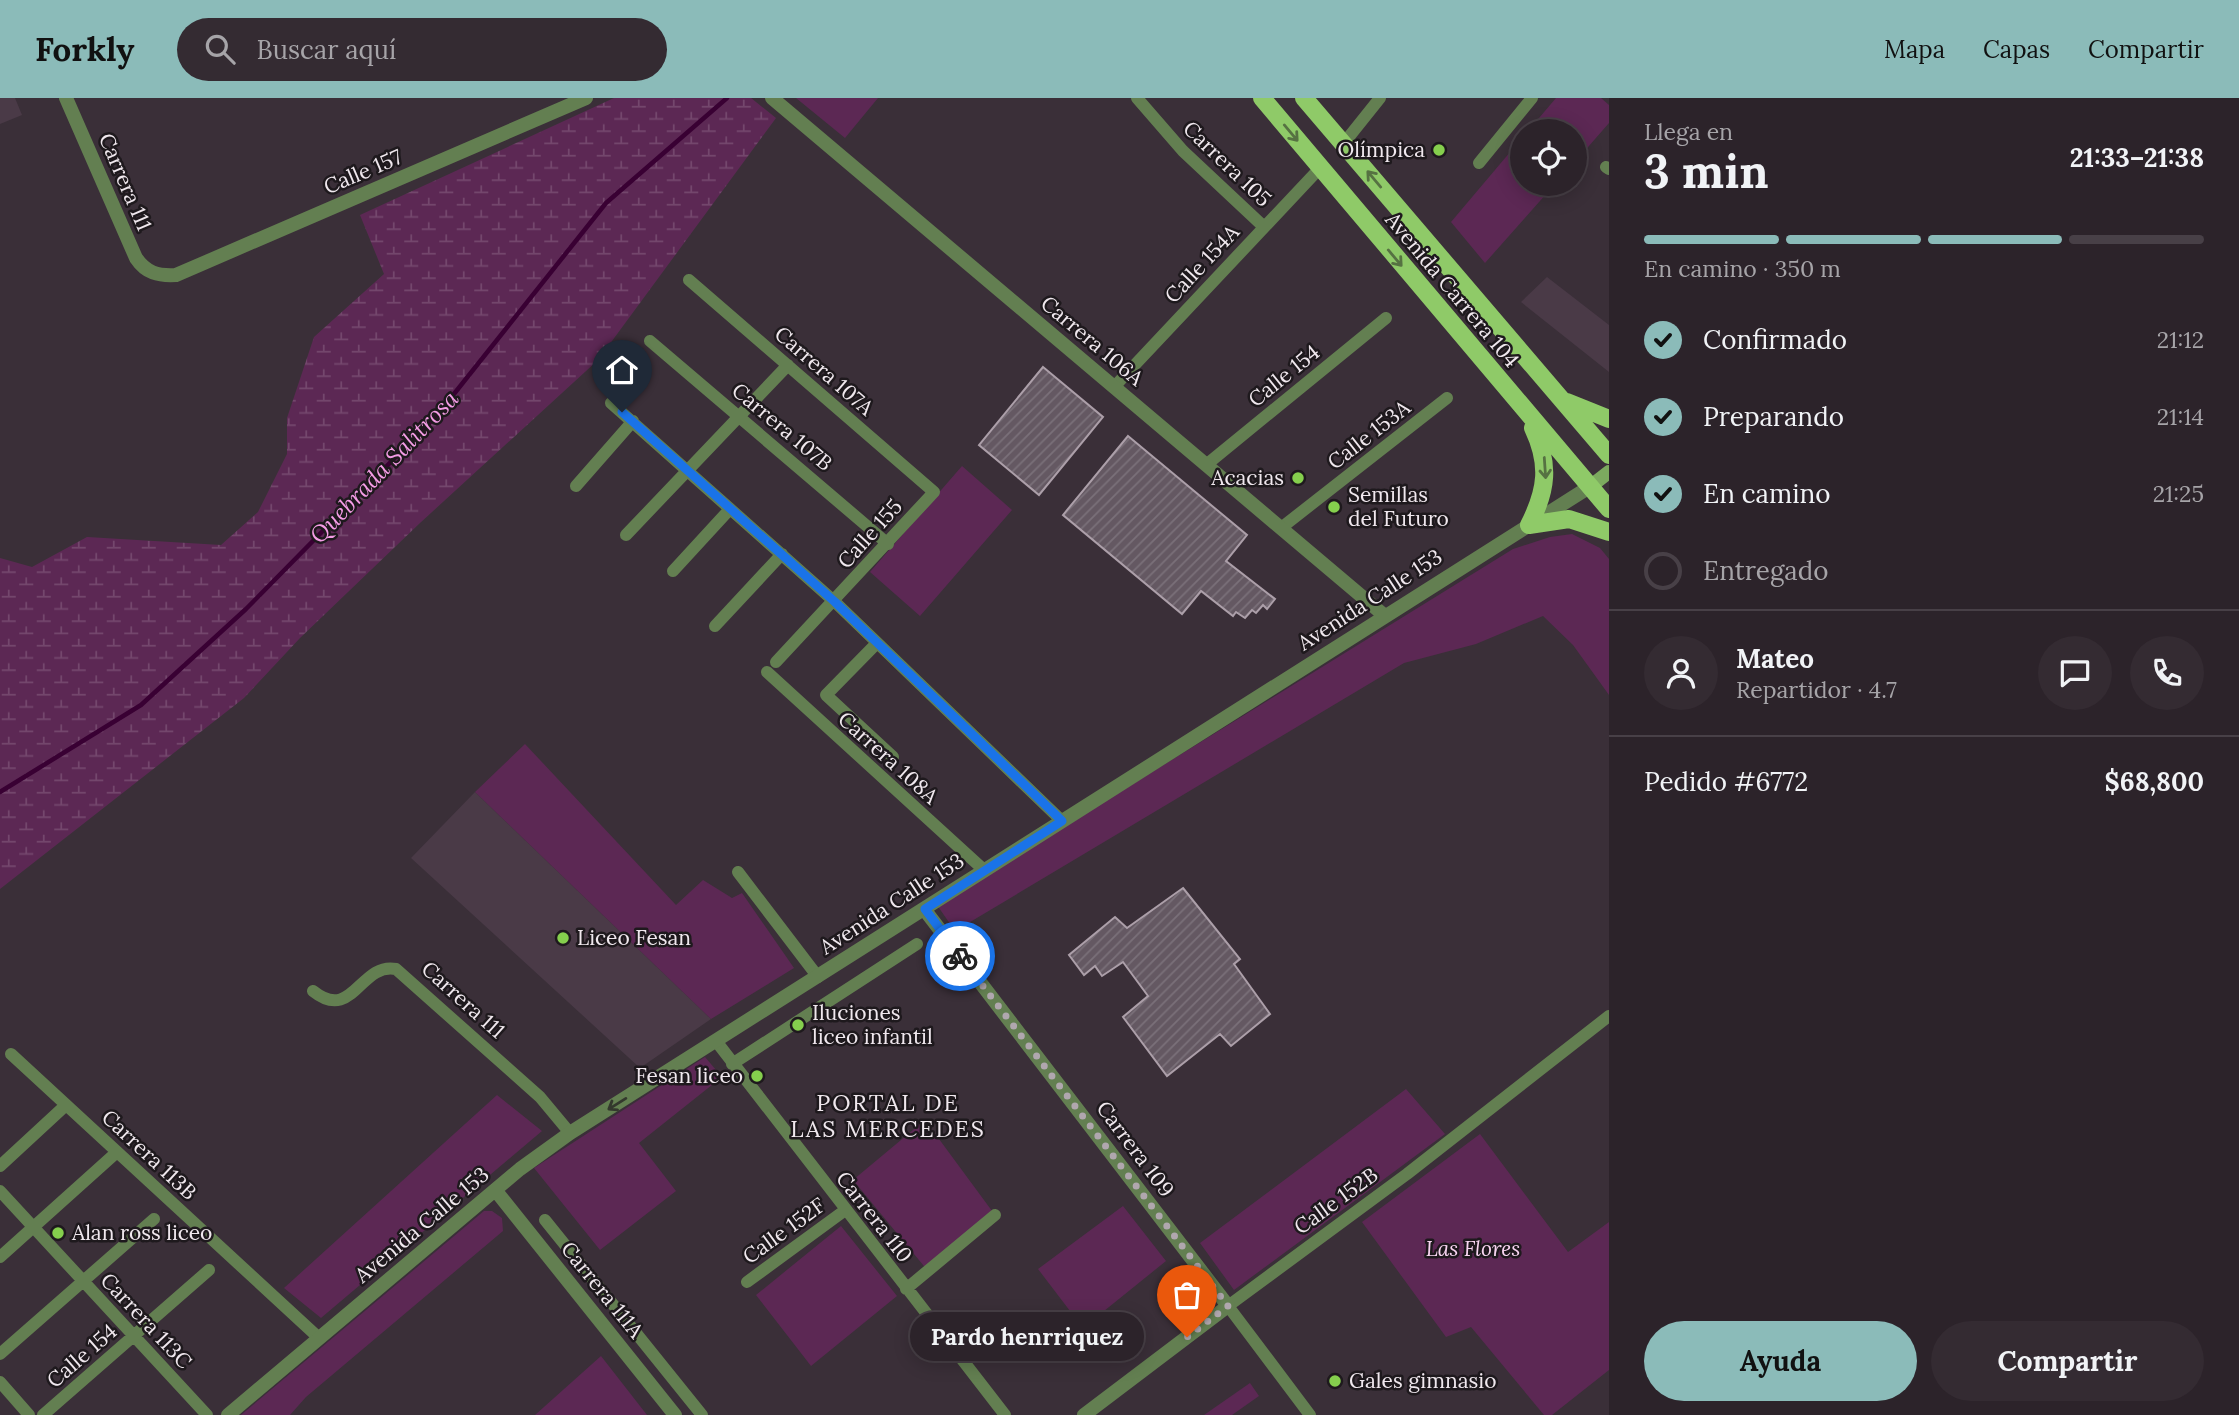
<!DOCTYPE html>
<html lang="es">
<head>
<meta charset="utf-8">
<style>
	:root { --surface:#2c232a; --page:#342b32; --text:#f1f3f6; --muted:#a6a4a8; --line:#484047; --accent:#8bbbb9 }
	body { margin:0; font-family:Lora,serif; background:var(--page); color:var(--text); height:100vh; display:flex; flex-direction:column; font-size:26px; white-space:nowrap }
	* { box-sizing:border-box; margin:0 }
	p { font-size:23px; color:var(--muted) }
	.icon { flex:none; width:38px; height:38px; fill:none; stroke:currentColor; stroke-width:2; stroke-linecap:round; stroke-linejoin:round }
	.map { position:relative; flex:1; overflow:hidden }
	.details { display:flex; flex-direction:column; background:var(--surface); width:630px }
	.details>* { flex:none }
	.fabs { position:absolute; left:1510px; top:21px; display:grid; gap:14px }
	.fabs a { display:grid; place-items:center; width:77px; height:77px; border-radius:50%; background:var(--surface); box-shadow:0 4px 18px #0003,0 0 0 2px var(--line); font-size:35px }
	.pin { position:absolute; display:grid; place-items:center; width:60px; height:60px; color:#fff; margin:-72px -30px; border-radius:50% 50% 50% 0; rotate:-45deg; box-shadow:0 0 7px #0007 }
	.pin .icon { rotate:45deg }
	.courier { position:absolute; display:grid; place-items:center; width:70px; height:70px; margin:-35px; border:5px solid #1a73e8; border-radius:50%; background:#fff; color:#222; box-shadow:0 2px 9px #0007 }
	.bubble { position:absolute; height:49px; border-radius:24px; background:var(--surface); box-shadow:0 4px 18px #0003,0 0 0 2px var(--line); font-size:23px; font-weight:700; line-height:49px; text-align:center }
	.headline em { font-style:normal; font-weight:700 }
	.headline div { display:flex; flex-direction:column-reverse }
	.headline { display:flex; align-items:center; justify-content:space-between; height:119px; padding:0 35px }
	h1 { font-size:46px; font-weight:700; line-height:52px }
	.bar { display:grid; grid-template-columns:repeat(4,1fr); gap:10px 7px; align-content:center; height:84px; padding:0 35px }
	.bar i { height:9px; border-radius:5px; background:var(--line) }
	.bar .selected { background:var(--accent) }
	.bar p { grid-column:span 4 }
	.line { display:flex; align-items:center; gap:18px; padding:0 35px; border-top:2px solid var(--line) }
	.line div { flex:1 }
	.round { display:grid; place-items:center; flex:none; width:74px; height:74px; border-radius:37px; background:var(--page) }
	ol { padding:0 35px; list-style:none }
	li { display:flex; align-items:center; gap:21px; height:77px }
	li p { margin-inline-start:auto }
	li .icon { padding:7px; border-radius:50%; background:var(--accent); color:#111; stroke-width:4 }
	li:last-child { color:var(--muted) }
	li i { width:38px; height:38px; border:4px solid var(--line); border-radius:50% }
	.action { display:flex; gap:14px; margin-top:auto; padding:14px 35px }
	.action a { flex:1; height:80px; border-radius:42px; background:var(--accent); color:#111; font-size:28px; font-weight:700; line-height:80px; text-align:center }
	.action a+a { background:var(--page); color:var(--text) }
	header { display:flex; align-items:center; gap:42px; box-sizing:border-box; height:98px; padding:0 35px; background:var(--accent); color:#111 }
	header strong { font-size:33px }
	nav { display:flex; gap:38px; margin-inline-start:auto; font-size:24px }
	.search { width:490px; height:63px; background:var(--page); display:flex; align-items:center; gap:18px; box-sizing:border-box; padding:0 24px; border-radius:38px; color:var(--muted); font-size:26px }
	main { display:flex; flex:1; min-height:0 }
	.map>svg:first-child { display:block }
	.built { fill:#4a3a47 }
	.green { fill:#5c2854 }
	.wetland { fill:url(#wetland-marsh) }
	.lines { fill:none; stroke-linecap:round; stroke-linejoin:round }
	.stream { stroke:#390033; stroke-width:4.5 }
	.building { fill:url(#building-hatch); stroke:#ac9fa9; stroke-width:2 }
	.minor { stroke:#637f51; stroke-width:12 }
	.tertiary { stroke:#637f51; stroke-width:14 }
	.secondary { stroke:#7caa5f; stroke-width:14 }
	.primary { stroke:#8fca68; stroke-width:18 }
	.oneway { stroke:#567242 }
	.oneway2 { stroke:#33382d }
	.done { stroke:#b0a7ae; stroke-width:7; stroke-dasharray:0 12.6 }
	.route { stroke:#1a73e8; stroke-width:9 }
	.poi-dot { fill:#85cf4d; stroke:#1e191d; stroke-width:2.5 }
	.labels { text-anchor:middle; stroke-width:5; stroke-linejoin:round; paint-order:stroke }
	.poi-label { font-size:21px; fill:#f0e8ee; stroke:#1e191d; text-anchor:start }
	.street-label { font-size:21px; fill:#f0e8ee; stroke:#1e191d }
	.park-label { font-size:21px; font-style:italic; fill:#f9d5f2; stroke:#1e191d }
	.water-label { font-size:23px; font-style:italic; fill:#f49ce5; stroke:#1e191d }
	.neighbourhood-label { font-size:23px; letter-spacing:2px; fill:#f0e8ee; stroke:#1e191d }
</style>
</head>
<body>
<header>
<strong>Forkly</strong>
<div class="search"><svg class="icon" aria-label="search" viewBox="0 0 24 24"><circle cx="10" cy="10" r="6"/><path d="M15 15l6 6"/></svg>Buscar aquí</div>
<nav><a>Mapa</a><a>Capas</a><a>Compartir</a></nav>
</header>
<main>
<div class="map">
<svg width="1609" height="1317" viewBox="0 0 1609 1317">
	<defs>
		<pattern id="wetland-marsh" width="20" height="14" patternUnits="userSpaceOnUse" patternTransform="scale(1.75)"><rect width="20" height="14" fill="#5c2854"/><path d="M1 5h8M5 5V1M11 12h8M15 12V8" fill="none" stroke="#74476d"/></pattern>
		<pattern id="building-hatch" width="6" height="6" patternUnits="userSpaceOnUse" patternTransform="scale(1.75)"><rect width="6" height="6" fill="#645862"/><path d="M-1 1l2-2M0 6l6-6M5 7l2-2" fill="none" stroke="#7a7079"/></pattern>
	</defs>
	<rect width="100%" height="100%" fill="#3a2f38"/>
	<path class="built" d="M 0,0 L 15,0 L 22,17 L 0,26 Z
		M 1547,179 L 1609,227 L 1609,274 L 1521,204 Z
		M 475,694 L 711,921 L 640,970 L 411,760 Z"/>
	<path class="green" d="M 796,0 L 878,0 L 845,40 Z
		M 1556,0 L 1601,0 L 1609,7 L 1609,25 L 1575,64 L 1575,33 L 1528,33 Z
		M 1522,40 L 1522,86 L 1555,86 L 1485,165 L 1451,124 Z
		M 962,368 L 1012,412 L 920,518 L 870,474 Z
		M 1572,436 L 1600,450 L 1609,461 L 1609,597 L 1573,547 L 1543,518 L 1476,546 L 1404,565 L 955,833 L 937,807 L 1513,451 L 1550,439 Z
		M 525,646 L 676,807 L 703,782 L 732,800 L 742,795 L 794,870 L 711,921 L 475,694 Z
		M 705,959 L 722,979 L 639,1045 L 676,1093 L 600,1152 L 534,1070 Z
		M 1406,991 L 1445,1036 L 1234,1192 L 1200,1145 Z
		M 497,997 L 542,1033 L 321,1220 L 284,1190 Z
		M 925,1022 L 995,1117 L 928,1173 L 853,1082 Z
		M 1480,1036 L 1568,1154 L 1609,1124 L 1609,1272 L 1552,1317 L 1544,1317 L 1471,1229 L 1446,1239 L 1362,1124 Z
		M 1123,1108 L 1166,1163 L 1083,1230 L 1038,1171 Z
		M 484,1113 L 492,1113 L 502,1120 L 503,1133 L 306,1299 L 290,1317 L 241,1317 Z
		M 841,1128 L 897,1198 L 811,1268 L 756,1197 Z
		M 601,1258 L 647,1317 L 535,1317 Z
		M 1250,1285 L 1259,1298 L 1232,1317 L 1204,1317 Z"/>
	<path class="wetland" d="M 614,0 L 751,0 L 776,20 L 598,262 L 420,425 L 300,540 L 244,600 L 0,791 L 0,460 L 32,469 L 87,439 L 221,447 L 258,414 L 287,356 L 287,320 L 314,239 L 384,176 L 360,117 Z"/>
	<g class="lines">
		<path class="stream" d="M 0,694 L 141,607 L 246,511 L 438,316 L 606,105 L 727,0"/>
	</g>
	<path class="building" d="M 1043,269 L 1103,319 L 1039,397 L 979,347 Z
		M 1128,338 L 1247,437 L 1226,463 L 1275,501 L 1267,511 L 1263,507 L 1256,515 L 1252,512 L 1245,520 L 1236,514 L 1233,518 L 1201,493 L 1182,516 L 1063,417 Z
		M 1183,790 L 1240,861 L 1234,866 L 1270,916 L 1231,948 L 1220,936 L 1167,978 L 1123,919 L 1148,898 L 1123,864 L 1102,878 L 1095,868 L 1084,877 L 1069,857 L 1115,819 L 1127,830 Z"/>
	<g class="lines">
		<path class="minor" d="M 1137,0 L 1183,53 L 1263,128
			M 1344,45 L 1380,0
			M 1479,65 L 1532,0
			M 1606,69 L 1609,71
			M 689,182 L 934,394 L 776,564
			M 650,243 L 888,446
			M 1114,289 L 1320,70
			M 611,305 L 835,504 L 1062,723
			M 1206,367 L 1386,220
			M 576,388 L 633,323
			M 1281,430 L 1447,300
			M 626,437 L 788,267
			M 673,473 L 730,411
			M 715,528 L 782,456
			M 877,545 L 826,597 L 893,659
			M 767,574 L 984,772
			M 738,774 L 818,879
			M 313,893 C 353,925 360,864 396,871 L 540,999 L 570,1035
			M 716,943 L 1005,1317
			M 11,956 L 319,1240
			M 732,966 L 917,846
			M 0,1068 L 66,1007
			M 0,1093 L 207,1317
			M 545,1122 L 702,1317
			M 0,1159 L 117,1054
			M 747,1184 L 844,1113
			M 906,1191 L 995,1117
			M 0,1256 L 154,1121
			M 0,1284 L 29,1317
			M 43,1317 L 209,1172
			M 1310,1317 L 1228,1208 L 1407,1076 L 1609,918"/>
		<path class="tertiary" d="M 66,0 L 136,160 C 146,175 158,178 176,177 L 586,0
			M 772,0 L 1385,518
			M 924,811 L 1228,1208 L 1084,1317
			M 496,1093 L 675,1317
			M 228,1317 L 520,1071 L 570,1035 L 1591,388"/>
		<path class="secondary" d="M 1591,388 L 1609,374"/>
		<path class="primary" d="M 1262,0 L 1609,411
			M 1304,0 L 1609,357
			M 1567,304 L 1609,321
			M 1529,427 C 1547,392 1550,366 1533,330
			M 1529,427 L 1569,421 L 1609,434"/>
	</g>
	<defs><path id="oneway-shaft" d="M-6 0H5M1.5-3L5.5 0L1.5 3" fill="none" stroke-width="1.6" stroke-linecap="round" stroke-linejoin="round" transform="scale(1.75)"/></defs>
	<g class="oneway">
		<use href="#oneway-shaft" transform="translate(1291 35) rotate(50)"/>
		<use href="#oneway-shaft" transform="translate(1374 81) rotate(-130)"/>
		<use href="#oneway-shaft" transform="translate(1395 160) rotate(50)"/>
		<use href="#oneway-shaft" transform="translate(1545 370) rotate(86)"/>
	</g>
	<use class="oneway2" href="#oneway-shaft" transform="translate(617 1006) rotate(148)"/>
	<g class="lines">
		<path class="done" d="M 960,858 L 1228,1208 L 1187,1239"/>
		<path class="route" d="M 622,314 L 835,504 L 1062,723 L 925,811 L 960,858"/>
	</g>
	<g class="poi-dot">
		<circle cx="1439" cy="52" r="7"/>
		<circle cx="1298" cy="380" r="7"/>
		<circle cx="1334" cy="409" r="7"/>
		<circle cx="563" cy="840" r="7"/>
		<circle cx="798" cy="927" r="7"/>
		<circle cx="757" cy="978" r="7"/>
		<circle cx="58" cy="1135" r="7"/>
		<circle cx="1335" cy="1283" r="7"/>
	</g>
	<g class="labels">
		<g class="poi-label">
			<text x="1425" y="59" text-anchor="end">Olímpica</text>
			<text x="1284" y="387" text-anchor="end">Acacias</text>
			<text x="1348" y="404">Semillas<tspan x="1348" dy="24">del Futuro</tspan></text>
			<text x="577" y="847">Liceo Fesan</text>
			<text x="812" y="922">Iluciones<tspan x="812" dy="24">liceo infantil</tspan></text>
			<text x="743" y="985" text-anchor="end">Fesan liceo</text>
			<text x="72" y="1142">Alan ross liceo</text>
			<text x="1349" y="1290">Gales gimnasio</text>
		</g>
		<g class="street-label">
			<text transform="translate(1227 66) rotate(44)" y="7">Carrera 105</text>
			<text transform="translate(363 74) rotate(-23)" y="7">Calle 157</text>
			<text transform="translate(125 84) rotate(67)" y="7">Carrera 111</text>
			<text transform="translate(1202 166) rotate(-47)" y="7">Calle 154A</text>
			<text transform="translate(1452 192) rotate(50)" y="7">Avenida Carrera 104</text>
			<text transform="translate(1092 243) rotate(40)" y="7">Carrera 106A</text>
			<text transform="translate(824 273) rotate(41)" y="7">Carrera 107A</text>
			<text transform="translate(1284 278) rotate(-39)" y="7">Calle 154</text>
			<text transform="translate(782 329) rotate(40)" y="7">Carrera 107B</text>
			<text transform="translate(1369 337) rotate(-38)" y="7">Calle 153A</text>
			<text transform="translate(870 436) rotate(-48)" y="7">Calle 155</text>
			<text transform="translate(1370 502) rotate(-33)" y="7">Avenida Calle 153</text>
			<text transform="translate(888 660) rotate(42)" y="7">Carrera 108A</text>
			<text transform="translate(892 806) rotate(-33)" y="7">Avenida Calle 153</text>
			<text transform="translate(463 902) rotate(42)" y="7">Carrera 111</text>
			<text transform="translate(1135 1051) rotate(53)" y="7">Carrera 109</text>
			<text transform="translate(149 1057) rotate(43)" y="7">Carrera 113B</text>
			<text transform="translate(1336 1103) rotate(-36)" y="7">Calle 152B</text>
			<text transform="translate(874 1119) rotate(52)" y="7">Carrera 110</text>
			<text transform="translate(422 1127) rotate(-40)" y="7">Avenida Calle 153</text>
			<text transform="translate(784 1133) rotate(-36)" y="7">Calle 152F</text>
			<text transform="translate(602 1192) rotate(51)" y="7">Carrera 111A</text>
			<text transform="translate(146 1223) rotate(47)" y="7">Carrera 113C</text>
			<text transform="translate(82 1258) rotate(-41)" y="7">Calle 154</text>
		</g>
		<g class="park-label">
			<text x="1473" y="1158">Las Flores</text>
		</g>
		<g class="water-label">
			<text transform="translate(384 369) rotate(-46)" y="8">Quebrada Salitrosa</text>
		</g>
		<g class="neighbourhood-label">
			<text x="888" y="1013">PORTAL DE<tspan x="888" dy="26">LAS MERCEDES</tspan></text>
		</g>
	</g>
</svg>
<div class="fabs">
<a><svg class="icon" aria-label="locate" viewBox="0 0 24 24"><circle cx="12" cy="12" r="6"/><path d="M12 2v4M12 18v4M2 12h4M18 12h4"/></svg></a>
</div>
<div class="pin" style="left:1187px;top:1239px;background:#ea580c"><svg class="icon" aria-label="bag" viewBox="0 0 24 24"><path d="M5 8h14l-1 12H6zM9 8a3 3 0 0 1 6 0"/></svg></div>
<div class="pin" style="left:622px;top:314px;background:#1f2937"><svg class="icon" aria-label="home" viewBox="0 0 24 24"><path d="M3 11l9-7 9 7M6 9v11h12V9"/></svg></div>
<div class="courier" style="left:960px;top:858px"><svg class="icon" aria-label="bike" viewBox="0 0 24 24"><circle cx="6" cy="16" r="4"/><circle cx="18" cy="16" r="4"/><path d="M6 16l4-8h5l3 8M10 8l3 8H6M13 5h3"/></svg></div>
<div class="bubble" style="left:910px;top:1214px;width:234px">Pardo henrriquez</div>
</div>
<section class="details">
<div class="headline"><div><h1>3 min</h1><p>Llega en</p></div><em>21:33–21:38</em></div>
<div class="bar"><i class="selected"></i><i class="selected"></i><i class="selected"></i><i></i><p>En camino · 350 m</p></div>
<ol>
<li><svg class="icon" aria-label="check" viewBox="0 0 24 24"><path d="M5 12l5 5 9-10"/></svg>Confirmado<p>21:12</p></li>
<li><svg class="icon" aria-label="check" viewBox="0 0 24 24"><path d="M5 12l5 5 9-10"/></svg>Preparando<p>21:14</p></li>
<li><svg class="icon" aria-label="check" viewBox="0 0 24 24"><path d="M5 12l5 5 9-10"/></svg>En camino<p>21:25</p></li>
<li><i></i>Entregado</li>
</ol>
<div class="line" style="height:126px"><a class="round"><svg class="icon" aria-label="person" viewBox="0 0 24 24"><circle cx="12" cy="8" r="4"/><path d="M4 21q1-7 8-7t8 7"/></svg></a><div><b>Mateo</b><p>Repartidor · 4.7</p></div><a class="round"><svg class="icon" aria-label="chat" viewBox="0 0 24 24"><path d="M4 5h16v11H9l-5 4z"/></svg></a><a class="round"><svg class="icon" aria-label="phone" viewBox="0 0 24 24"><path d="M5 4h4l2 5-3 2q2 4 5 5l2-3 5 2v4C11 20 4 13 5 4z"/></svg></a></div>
<div class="line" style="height:91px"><div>Pedido #6772</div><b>$68,800</b></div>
<div class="action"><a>Ayuda</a><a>Compartir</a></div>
</section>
</main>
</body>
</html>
